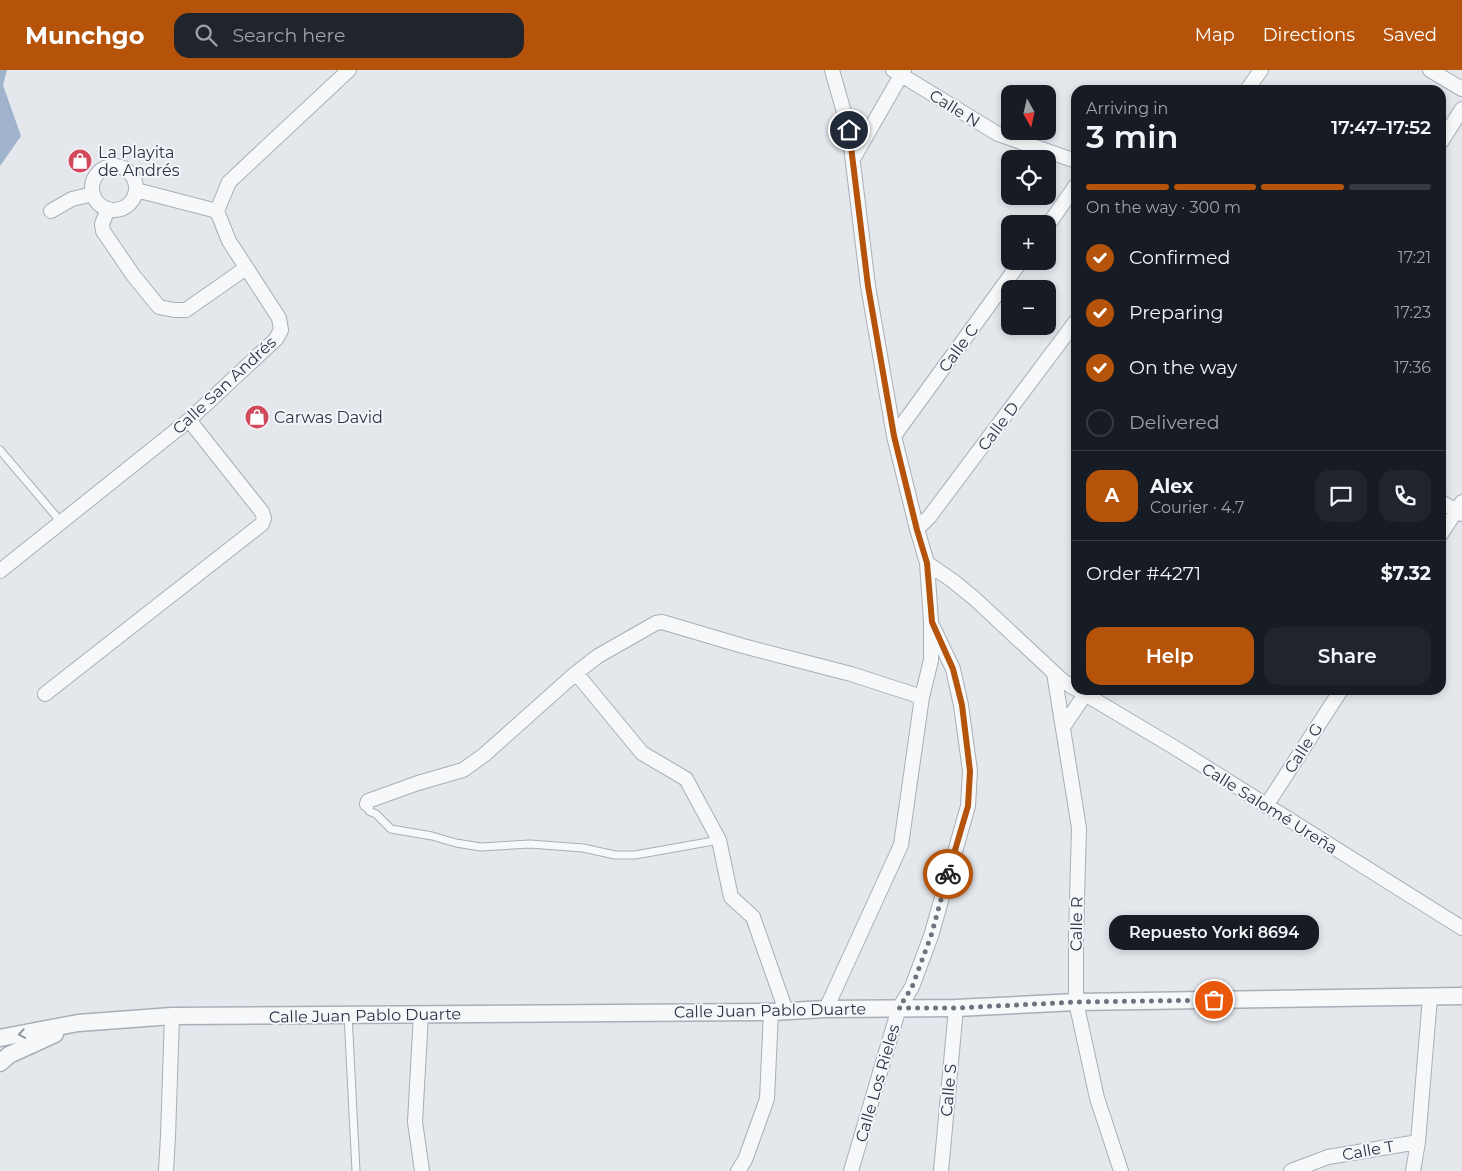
<!DOCTYPE html>
<html lang="en">
<head>
<meta charset="utf-8">
<style>
	:root { --surface:#171b24; --page:#20242c; --text:#f1f3f6; --muted:#9ea1a6; --line:#363941; --accent:#b45309 }
	body { margin:0; font-family:Montserrat,sans-serif; background:var(--page); color:var(--text); height:100vh; display:flex; flex-direction:column; font-size:19px; white-space:nowrap }
	* { box-sizing:border-box; margin:0 }
	p { font-size:16px; color:var(--muted) }
	.icon { flex:none; width:28px; height:28px; fill:none; stroke:currentColor; stroke-width:2; stroke-linecap:round; stroke-linejoin:round }
	.map { position:relative; flex:1; overflow:hidden }
	.panel { position:absolute; left:1071px; top:15px; width:375px; height:610px; display:flex; flex-direction:column; background:var(--surface); border-radius:15px; box-shadow:0 2px 8px #0003 }
	.panel>* { flex:none }
	.needle { width:32px; rotate:172deg }
	.tools { position:absolute; left:1001px; top:15px; display:grid; gap:10px }
	.tools a { display:grid; place-items:center; width:55px; height:55px; border-radius:10px; background:var(--surface); box-shadow:0 2px 8px #0003; font-size:25px }
	.pin { position:absolute; display:grid; place-items:center; width:42px; height:42px; color:#fff; margin:-21px; border:2px solid #fff; border-radius:50%; box-shadow:0 1px 5px #0007 }
	.courier { position:absolute; display:grid; place-items:center; width:50px; height:50px; margin:-25px; border:4px solid #b45309; border-radius:50%; background:#fff; color:#222; box-shadow:0 1px 6px #0007 }
	.bubble { position:absolute; height:35px; border-radius:15px; background:var(--surface); box-shadow:0 2px 8px #0003; font-size:16px; font-weight:600; line-height:35px; text-align:center }
	.headline em { font-style:normal; font-weight:600 }
	.headline div { display:flex; flex-direction:column-reverse }
	.headline { display:flex; align-items:center; justify-content:space-between; height:85px; padding:0 15px }
	h1 { font-size:32px; font-weight:600; line-height:38px }
	.bar { display:grid; grid-template-columns:repeat(4,1fr); gap:8px 5px; align-content:center; height:60px; padding:0 15px }
	.bar i { height:6px; border-radius:4px; background:var(--line) }
	.bar .selected { background:var(--accent) }
	.bar p { grid-column:span 4 }
	.line { display:flex; align-items:center; gap:12px; padding:0 15px; border-top:1px solid var(--line) }
	.line div { flex:1 }
	.round { display:grid; place-items:center; flex:none; width:52px; height:52px; border-radius:15px; background:var(--page) }
	ol { padding:0 15px; list-style:none }
	li { display:flex; align-items:center; gap:15px; height:55px }
	li p { margin-inline-start:auto }
	li .icon { padding:5px; border-radius:50%; background:var(--accent); color:#fff; stroke-width:4 }
	li:last-child { color:var(--muted) }
	li i { width:28px; height:28px; border:2px solid var(--line); border-radius:50% }
	.action { display:flex; gap:10px; margin-top:auto; padding:10px 15px }
	.action a { flex:1; height:58px; border-radius:15px; background:var(--accent); color:#fff; font-size:20px; font-weight:600; line-height:58px; text-align:center }
	.action a+a { background:var(--page); color:var(--text) }
	header { display:flex; align-items:center; gap:30px; box-sizing:border-box; height:70px; padding:0 25px; background:var(--accent); color:#fff }
	header strong { font-size:24px }
	nav { display:flex; gap:28px; margin-inline-start:auto; font-size:18px }
	.search { width:350px; height:45px; background:var(--page); display:flex; align-items:center; gap:12px; box-sizing:border-box; padding:0 18px; border-radius:15px; color:var(--muted); font-size:19px }
	.map>svg:first-child { display:block }
	.water { fill:#9fb4cc }
	.lines { fill:none; stroke-linecap:round; stroke-linejoin:round }
	.service-casing { stroke:#a9aeb7; stroke-width:9 }
	.minor-casing { stroke:#a9aeb7; stroke-width:16 }
	.tertiary-casing { stroke:#a9aeb7; stroke-width:19 }
	.service { stroke:#f7f8fa; stroke-width:7 }
	.minor { stroke:#f7f8fa; stroke-width:14 }
	.tertiary { stroke:#f7f8fa; stroke-width:16 }
	.oneway { stroke:#9196a0 }
	.done { stroke:#6c737f; stroke-width:5; stroke-dasharray:0 9 }
	.route { stroke:#b45309; stroke-width:6 }
	.labels { text-anchor:middle; stroke-width:4; stroke-linejoin:round; paint-order:stroke }
	.street-label { font-size:16px; fill:#2b3445; stroke:#f4f6f9 }
	.poi-label { font-size:16px; fill:#2b3445; stroke:#f4f6f9; text-anchor:start }
</style>
</head>
<body>
<header>
<strong>Munchgo</strong>
<div class="search"><svg class="icon" aria-label="search" viewBox="0 0 24 24"><circle cx="10" cy="10" r="6"/><path d="M15 15l6 6"/></svg>Search here</div>
<nav><a>Map</a><a>Directions</a><a>Saved</a></nav>
</header>
<div class="map">
<svg width="1462" height="1101" viewBox="0 0 1462 1101">
	<rect width="100%" height="100%" fill="#e4e7ec"/>
	<path class="water" d="M 0,0 L 7,0 L 3,15 L 21,66 L 0,96 Z"/>
	<g class="lines">
		<defs>
			<path id="service" d="M 0,380 L 61,452
				M 367,734 L 369,741 L 376,744 L 391,759 L 432,766 L 456,773 L 481,777 L 530,774 L 583,778 L 615,785 L 635,785 L 719,770
				M 348,945 L 356,1101"/>
			<path id="minor" d="M 893,0 L 998,64 L 1076,91
				M 1430,0 L 1462,19
				M 1247,20 L 1261,0
				M 1441,72 L 1462,39
				M 853,89 L 904,0
				M92 118a22 22 0 1 1 44 0a22 22 0 1 1-44 0Z
				M 136,120 L 217,141
				M 108,139 L 102,154 L 103,161 L 133,205 L 159,237 L 174,240 L 186,240 L 246,198
				M 51,141 L 72,129 L 93,124
				M 1048,155 L 1076,115
				M 894,366 L 1021,191
				M 1441,432 L 1462,444
				M 917,459 L 930,446 L 1076,251
				M 1441,464 L 1462,432
				M 927,493 L 953,511 L 975,529 L 1063,611 L 1076,619
				M 0,501 L 189,350 L 276,269 L 281,260 L 279,248 L 229,171 L 217,141 L 229,112 L 349,0
				M 576,603 L 642,683 L 686,709 L 719,770 L 731,827 L 753,847 L 786,941
				M 1054,603 L 1079,758 L 1076,865 L 1076,932 L 1097,1028 L 1121,1101
				M 1078,620 L 1177,679 L 1462,858
				M 45,624 L 262,454 L 264,448 L 262,442 L 189,350
				M 1063,657 L 1088,620
				M 367,734 L 368,731 L 418,713 L 463,700 L 484,685 L 576,603 L 598,586 L 656,553 L 662,552 L 743,576 L 851,604 L 922,627
				M 1266,736 L 1341,620
				M 826,939 L 901,775 L 922,627 L 931,590 L 931,552 L 927,493 L 917,459 L 894,366 L 868,216 L 849,60 L 832,0
				M 421,944 L 415,1052 L 422,1101
				M 166,1101 L 168,1066 L 172,946
				M 738,1101 L 745,1090 L 767,1029 L 771,942
				M 851,1101 L 899,938 L 912,917 L 931,866 L 968,736 L 970,701 L 961,635 L 953,599 L 933,557
				M 941,1101 L 956,938
				M 1291,1101 L 1328,1087 L 1418,1072
				M 1413,1101 L 1418,1072 L 1430,927"/>
			<path id="tertiary" d="M 0,968 L 78,953 L 172,946 L 771,942 L 826,939 L 956,938 L 1076,932 L 1462,926
				M 0,993 L 9,985 L 55,964"/>
		</defs>
		<use href="#service" class="service-casing"/>
		<use href="#minor" class="minor-casing"/>
		<use href="#tertiary" class="tertiary-casing"/>
		<use href="#service" class="service"/>
		<use href="#minor" class="minor"/>
		<use href="#tertiary" class="tertiary"/>
	</g>
	<defs><path id="oneway-chevron" d="M-2-3.5L2.5 0L-2 3.5" fill="none" stroke-width="1.6" stroke-linecap="round" stroke-linejoin="round" transform="scale(1.25)"/></defs>
	<use class="oneway" href="#oneway-chevron" transform="translate(22 964) rotate(170)"/>
	<g class="lines">
		<path class="done" d="M 948,804 L 931,866 L 912,917 L 899,938 L 956,938 L 1076,932 L 1214,930"/>
		<path class="route" d="M 849,60 L 868,216 L 894,366 L 917,460 L 927,493 L 932,552 L 953,599 L 962,635 L 970,701 L 968,736 L 948,804"/>
	</g>
	<defs>
		<symbol id="shop-disc" viewBox="-11 -11 22 22"><circle r="9.5" fill="#d1495b" stroke="#f4f6f9"/><path d="M-5-2.5h2.3a2.7 3.5 0 0 1 5.4 0H5L5.5 6h-11ZM-1.5-2.5h3a1.5 2.3 0 0 0-3 0Z" fill="#fff"/></symbol>
	</defs>
	<g fill-rule="evenodd">
		<use href="#shop-disc" x="66" y="77" width="28" height="28"/>
		<use href="#shop-disc" x="243" y="333" width="28" height="28"/>
	</g>
	<g class="labels">
		<g class="street-label">
			<text transform="translate(955 38) rotate(32)" y="6">Calle N</text>
			<text transform="translate(958 278) rotate(-54)" y="6">Calle C</text>
			<text transform="translate(224 315) rotate(-43)" y="6">Calle San Andrés</text>
			<text transform="translate(998 356) rotate(-53)" y="6">Calle D</text>
			<text transform="translate(1303 678) rotate(-57)" y="6">Calle G</text>
			<text transform="translate(1270 738) rotate(32)" y="6">Calle Salomé Ureña</text>
			<text transform="translate(1076 854) rotate(-89)" y="6">Calle R</text>
			<text transform="translate(770 940) rotate(-1)" y="6">Calle Juan Pablo Duarte</text>
			<text transform="translate(365 945) rotate(-1)" y="6">Calle Juan Pablo Duarte</text>
			<text transform="translate(877 1013) rotate(-74)" y="6">Calle Los Rieles</text>
			<text transform="translate(948 1020) rotate(-85)" y="6">Calle S</text>
			<text transform="translate(1368 1080) rotate(-10)" y="6">Calle T</text>
		</g>
		<g class="poi-label">
			<text x="98" y="88">La Playita<tspan x="98" dy="18">de Andrés</tspan></text>
			<text x="274" y="353">Carwas David</text>
		</g>
	</g>
</svg>
<div class="tools">
<a><svg class="needle" viewBox="-14 -14 28 28"><path d="M0-13l5 13h-10z" fill="#e53935"/><path d="M0 13l5-13h-10z" fill="#9ea1a6"/></svg></a>
<a><svg class="icon" aria-label="locate" viewBox="0 0 24 24"><circle cx="12" cy="12" r="6"/><path d="M12 2v4M12 18v4M2 12h4M18 12h4"/></svg></a>
<a>+</a>
<a>−</a>
</div>
<div class="pin" style="left:1214px;top:930px;background:#ea580c"><svg class="icon" aria-label="bag" viewBox="0 0 24 24"><path d="M5 8h14l-1 12H6zM9 8a3 3 0 0 1 6 0"/></svg></div>
<div class="pin" style="left:849px;top:60px;background:#1f2937"><svg class="icon" aria-label="home" viewBox="0 0 24 24"><path d="M3 11l9-7 9 7M6 9v11h12V9"/></svg></div>
<div class="courier" style="left:948px;top:804px"><svg class="icon" aria-label="bike" viewBox="0 0 24 24"><circle cx="6" cy="16" r="4"/><circle cx="18" cy="16" r="4"/><path d="M6 16l4-8h5l3 8M10 8l3 8H6M13 5h3"/></svg></div>
<div class="bubble" style="left:1109px;top:845px;width:210px">Repuesto Yorki 8694</div>
<section class="panel">
<div class="headline"><div><h1>3 min</h1><p>Arriving in</p></div><em>17:47–17:52</em></div>
<div class="bar"><i class="selected"></i><i class="selected"></i><i class="selected"></i><i></i><p>On the way · 300 m</p></div>
<ol>
<li><svg class="icon" aria-label="check" viewBox="0 0 24 24"><path d="M5 12l5 5 9-10"/></svg>Confirmed<p>17:21</p></li>
<li><svg class="icon" aria-label="check" viewBox="0 0 24 24"><path d="M5 12l5 5 9-10"/></svg>Preparing<p>17:23</p></li>
<li><svg class="icon" aria-label="check" viewBox="0 0 24 24"><path d="M5 12l5 5 9-10"/></svg>On the way<p>17:36</p></li>
<li><i></i>Delivered</li>
</ol>
<div class="line" style="height:90px"><b class="round" style="background:var(--accent);color:#fff">A</b><div><b>Alex</b><p>Courier · 4.7</p></div><a class="round"><svg class="icon" aria-label="chat" viewBox="0 0 24 24"><path d="M4 5h16v11H9l-5 4z"/></svg></a><a class="round"><svg class="icon" aria-label="phone" viewBox="0 0 24 24"><path d="M5 4h4l2 5-3 2q2 4 5 5l2-3 5 2v4C11 20 4 13 5 4z"/></svg></a></div>
<div class="line" style="height:65px"><div>Order #4271</div><b>$7.32</b></div>
<div class="action"><a>Help</a><a>Share</a></div>
</section>
</div>
</body>
</html>
